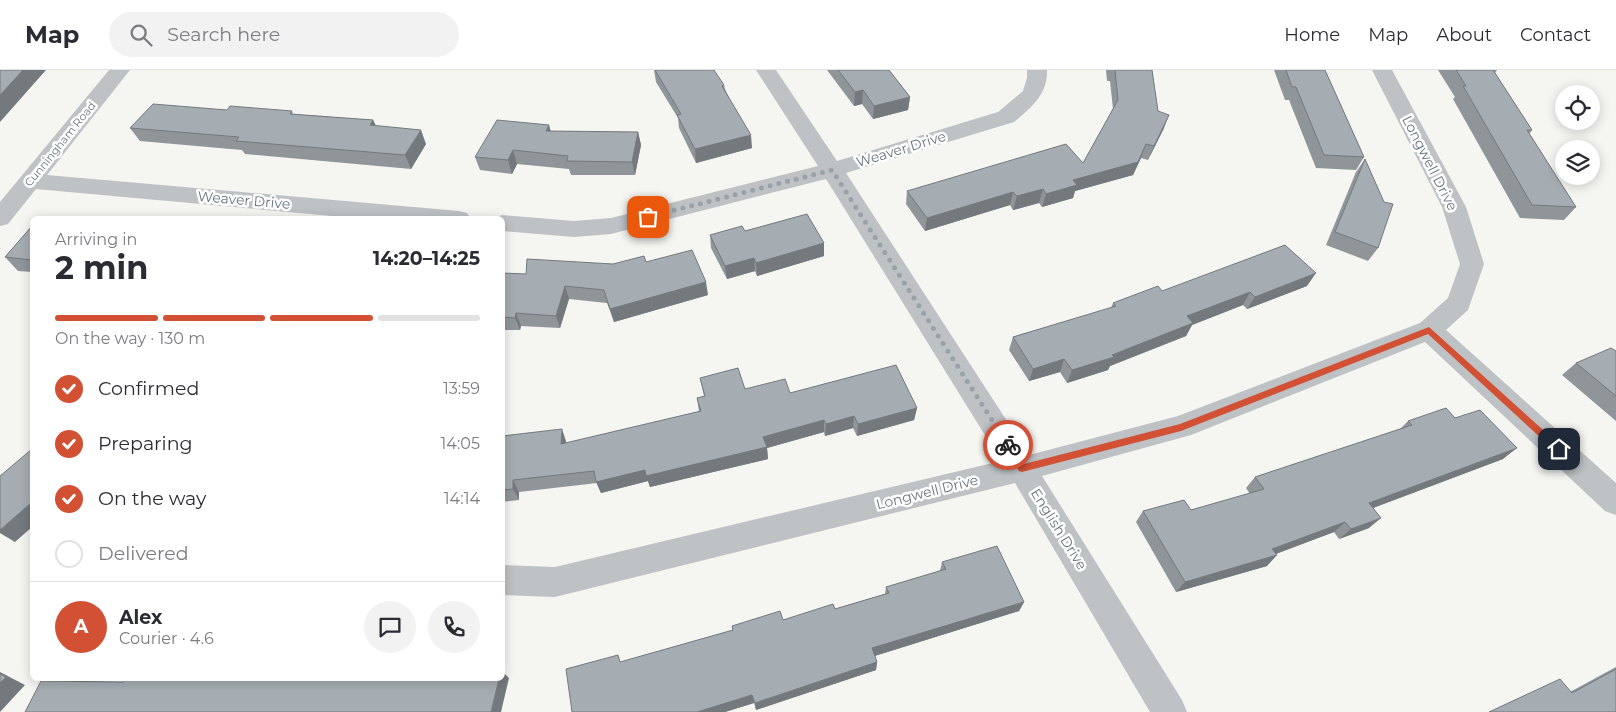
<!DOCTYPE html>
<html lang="en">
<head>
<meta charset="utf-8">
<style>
	:root { --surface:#fff; --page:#f2f2f3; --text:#2b2b33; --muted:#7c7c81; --line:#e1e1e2; --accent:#d25135 }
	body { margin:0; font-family:Montserrat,sans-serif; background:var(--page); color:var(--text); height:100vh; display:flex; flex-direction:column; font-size:19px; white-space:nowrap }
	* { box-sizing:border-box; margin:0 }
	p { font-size:16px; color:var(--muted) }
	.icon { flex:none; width:28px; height:28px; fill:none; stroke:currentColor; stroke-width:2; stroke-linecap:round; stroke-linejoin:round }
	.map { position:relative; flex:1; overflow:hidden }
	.side { position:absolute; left:30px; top:146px; width:475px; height:465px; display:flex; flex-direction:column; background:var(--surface); border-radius:8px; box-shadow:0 2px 12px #0003 }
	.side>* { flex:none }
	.buttons { position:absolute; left:1555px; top:15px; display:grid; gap:10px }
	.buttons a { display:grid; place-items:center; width:45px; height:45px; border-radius:50%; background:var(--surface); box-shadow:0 2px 12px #0003; font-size:25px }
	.pin { position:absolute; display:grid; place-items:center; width:42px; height:42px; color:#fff; margin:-21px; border-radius:10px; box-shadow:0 2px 8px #0006 }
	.courier { position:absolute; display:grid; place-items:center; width:50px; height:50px; margin:-25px; border:4px solid #d25135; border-radius:50%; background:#fff; color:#222; box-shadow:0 1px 6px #0007 }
	.headline em { font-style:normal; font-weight:700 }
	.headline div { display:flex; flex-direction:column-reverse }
	.headline { display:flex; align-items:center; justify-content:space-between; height:85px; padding:0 25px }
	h1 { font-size:32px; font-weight:700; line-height:38px }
	.bar { display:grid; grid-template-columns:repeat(4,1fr); gap:8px 5px; align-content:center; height:60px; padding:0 25px }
	.bar i { height:6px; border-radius:4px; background:var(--line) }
	.bar .current { background:var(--accent) }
	.bar p { grid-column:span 4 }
	.line { display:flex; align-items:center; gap:12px; padding:0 25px; border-top:1px solid var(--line) }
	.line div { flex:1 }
	.round { display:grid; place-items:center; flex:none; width:52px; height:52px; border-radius:26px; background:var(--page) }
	ol { padding:0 25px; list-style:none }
	li { display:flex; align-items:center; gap:15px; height:55px }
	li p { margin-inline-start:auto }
	li .icon { padding:5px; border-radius:50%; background:var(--accent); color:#fff; stroke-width:4 }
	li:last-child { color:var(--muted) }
	li i { width:28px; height:28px; border:2px solid var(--line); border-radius:50% }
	header { display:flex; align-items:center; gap:30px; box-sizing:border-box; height:70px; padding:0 25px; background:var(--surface); border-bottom:1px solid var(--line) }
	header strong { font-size:24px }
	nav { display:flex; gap:28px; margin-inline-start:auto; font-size:18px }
	.search { width:350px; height:45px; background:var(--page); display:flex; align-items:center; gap:12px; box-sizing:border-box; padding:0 18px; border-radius:28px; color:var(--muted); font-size:19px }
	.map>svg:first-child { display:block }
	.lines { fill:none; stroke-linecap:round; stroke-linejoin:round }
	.minor { fill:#bec2c5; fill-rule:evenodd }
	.wall { fill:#8f9599 }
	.shaded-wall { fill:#74797d }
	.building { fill:#a6adb2; stroke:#74797d }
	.route { fill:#d25135 }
	.done { stroke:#99a2a8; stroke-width:5; stroke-dasharray:0 9 }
	.labels { text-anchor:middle; stroke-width:5; stroke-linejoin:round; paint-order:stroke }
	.far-street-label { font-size:11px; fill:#677680; stroke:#fff }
	.street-label { font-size:14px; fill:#677680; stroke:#fff }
</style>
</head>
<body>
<header>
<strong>Map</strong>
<div class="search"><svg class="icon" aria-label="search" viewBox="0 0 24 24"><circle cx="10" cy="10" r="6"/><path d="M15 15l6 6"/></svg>Search here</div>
<nav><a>Home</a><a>Map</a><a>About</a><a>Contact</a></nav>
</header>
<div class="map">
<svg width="1616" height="642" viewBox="0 0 1616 642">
	<rect width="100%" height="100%" fill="#f5f5f2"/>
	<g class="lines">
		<path class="minor" d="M 109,0 L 130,0 L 47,105 L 459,141 L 467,143 L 471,149 L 365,149 L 36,119 L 8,154 L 0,156 L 0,132 Z
			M 756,0 L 776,0 L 837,91 L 998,42 L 1023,21 L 1027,8 L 1027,0 L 1047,0 C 1048,24 1031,38 1014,52 L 846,103 L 1029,385 L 1178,346 L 1420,253 L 1448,228 L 1460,194 L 1442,137 L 1372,0 L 1392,0 L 1466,137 L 1484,194 L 1468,240 L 1446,260 L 1616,413 L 1616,445 L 1605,441 L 1425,272 L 1191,365 L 1042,406 L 1182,630 L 1187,642 L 1150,642 L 1015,413 L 555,527 L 502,525 L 502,495 L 555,497 L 1001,391 L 826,109 L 611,164 L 574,167 L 502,161 L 502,149 L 493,149 L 502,145 L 574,151 L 611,148 L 818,96 Z"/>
	</g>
	<path class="wall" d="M 654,0 L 724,15 L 725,19 L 752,78 L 696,93 L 679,58 L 678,48 L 656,12 Z
		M 827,0 L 889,0 L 910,27 L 908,40 L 873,49 L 862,34 L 854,36 Z
		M 1106,0 L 1152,0 L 1158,41 L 1164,58 L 1148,90 L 1141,88 L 1133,105 L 1075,121 L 1073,128 L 1042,137 L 1039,133 L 1013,140 L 1010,135 L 925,161 L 906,134 L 907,121 L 1083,93 L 1113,39 L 1110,11 L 1107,11 Z
		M 1274,0 L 1325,0 L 1364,87 L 1356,100 L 1316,98 L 1289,30 L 1285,30 Z
		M 1438,0 L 1497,0 L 1495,3 L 1532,60 L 1529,64 L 1576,137 L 1564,150 L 1520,148 L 1453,29 L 1455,27 Z
		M 227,40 L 292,41 L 293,44 L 373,50 L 376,56 L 426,74 L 411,99 L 245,84 L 242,80 L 140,71 L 130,58 Z
		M 551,61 L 638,62 L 641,75 L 635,105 L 571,105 L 569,99 L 517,94 L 512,104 L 480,100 L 475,87 Z
		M 1365,89 L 1378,178 L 1368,191 L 1326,175 L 1356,102 Z
		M 32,156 L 32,202 L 18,201 L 5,187 Z
		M 745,161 L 824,173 L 824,186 L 757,206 L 755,201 L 727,209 L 711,178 L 710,165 Z
		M 646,192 L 708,225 L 614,252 L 607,233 L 569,229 L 560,258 L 521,256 L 520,260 L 502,260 L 502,203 L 526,204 L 613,194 Z
		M 1307,216 L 1247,239 L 1243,235 L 1192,255 L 1186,266 L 1110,296 L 1108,300 L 1067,313 L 1060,302 L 1029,311 L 1009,280 L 1013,267 L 1111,238 L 1113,233 L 1162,221 Z
		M 1616,281 L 1616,351 L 1562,305 L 1576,293 Z
		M 700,308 L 745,319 L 790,323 L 917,338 L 914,350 L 857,366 L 853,358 L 825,366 L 824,362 L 767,378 L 768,389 L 650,417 L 648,411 L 601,423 L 597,413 L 519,422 L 519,430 L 502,432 L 502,366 L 566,371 L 566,373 L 699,342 L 697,328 L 704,326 Z
		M 1455,348 L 1503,389 L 1373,438 L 1369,458 L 1339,469 L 1334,462 L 1276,484 L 1267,496 L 1176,522 L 1136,452 L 1143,441 L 1191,440 L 1250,424 L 1246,418 L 1255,407 L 1400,359 L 1408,351 Z
		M 942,492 L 1024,532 L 1019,541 L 875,586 L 877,592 L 876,600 L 756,640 L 754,633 L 725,642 L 572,642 L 622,592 L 733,560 L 732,556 L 783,550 L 835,539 L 885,524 L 886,517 L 940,501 Z
		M 1616,597 L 1616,642 L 1489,642 L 1570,622 Z"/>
	<path class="shaded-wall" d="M 23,0 L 46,0 L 0,52 L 0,25 Z
		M 863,20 L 862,34 L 854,36 L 855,22 Z
		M 910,27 L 908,40 L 873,49 L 874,36 Z
		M 1169,45 L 1164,58 L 1148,90 L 1154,76 Z
		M 373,50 L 380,64 L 370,55 Z
		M 549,55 L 553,69 L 546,61 Z
		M 421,60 L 426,74 L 411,99 L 405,85 Z
		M 638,62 L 641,75 L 635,105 L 632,92 Z
		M 751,65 L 752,78 L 696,93 L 695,79 Z
		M 1146,74 L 1141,88 L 1133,105 L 1075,121 L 1073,128 L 1042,137 L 1046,124 L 1073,110 Z
		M 513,80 L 517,94 L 512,104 L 508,90 Z
		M 1043,119 L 1039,133 L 1013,140 L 1017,126 Z
		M 1013,122 L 1010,135 L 925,161 L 927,148 Z
		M 824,173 L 824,186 L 757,206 L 756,193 Z
		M 754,188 L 755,201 L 727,209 L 725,196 Z
		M 1316,203 L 1307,216 L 1247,239 L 1255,227 Z
		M 706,212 L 708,225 L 614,252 L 610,239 Z
		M 565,216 L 569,229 L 560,258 L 556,246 Z
		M 1250,222 L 1243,235 L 1192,255 L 1186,266 L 1110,296 L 1108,300 L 1067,313 L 1072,300 L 1112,285 L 1187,246 Z
		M 516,243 L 521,256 L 520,260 L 515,248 Z
		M 1064,289 L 1060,302 L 1029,311 L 1033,299 Z
		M 917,338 L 914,350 L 857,366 L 858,354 Z
		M 854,346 L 853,358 L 825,366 L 826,354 Z
		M 824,350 L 824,362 L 767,378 L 768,389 L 650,417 L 648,411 L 601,423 L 596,412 Z
		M 562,359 L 566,371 L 566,386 L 561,374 Z
		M 1517,378 L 1503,389 L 1357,444 L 1369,433 Z
		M 513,410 L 519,422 L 519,430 L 513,419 Z
		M 32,432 L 32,457 L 15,472 L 0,463 L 0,460 Z
		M 1381,448 L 1369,458 L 1339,469 L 1351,459 Z
		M 1345,452 L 1334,462 L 1262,489 L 1272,479 Z
		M 1277,485 L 1267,496 L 1176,522 L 1185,512 Z
		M 1024,532 L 1019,541 L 871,587 L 872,578 Z
		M 877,592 L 876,600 L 756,640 L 755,633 Z
		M 502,601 L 509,608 L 501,642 L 491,642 L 499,609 L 502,609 Z
		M 0,602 L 25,615 L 0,642 Z
		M 752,625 L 754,633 L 725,642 L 697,642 Z"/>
	<path class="building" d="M 0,0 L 23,0 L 0,25 Z
		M 655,0 L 714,0 L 724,15 L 722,16 L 751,65 L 695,79 L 677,45 L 681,44 Z
		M 838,0 L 889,0 L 910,27 L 874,36 L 863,20 L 855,22 Z
		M 1115,0 L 1152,0 L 1158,41 L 1169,45 L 1154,76 L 1146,74 L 1138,92 L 1073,110 L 1077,115 L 1046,124 L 1043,119 L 1017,126 L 1013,122 L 927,148 L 907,121 L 1066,74 L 1083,93 L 1118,30 Z
		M 1286,0 L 1325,0 L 1364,87 L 1324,85 L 1296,17 L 1292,17 Z
		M 1456,0 L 1493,0 L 1532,60 L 1527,60 L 1576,137 L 1532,135 L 1463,16 L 1466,16 Z
		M 153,34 L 227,40 L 230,36 L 292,41 L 290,44 L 373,50 L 370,55 L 421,60 L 405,85 L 236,71 L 239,67 L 130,58 Z
		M 497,50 L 549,55 L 546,61 L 638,62 L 632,92 L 567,91 L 568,86 L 513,80 L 508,90 L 475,87 Z
		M 1365,89 L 1384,132 L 1393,134 L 1378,178 L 1335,162 Z
		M 807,144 L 824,173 L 756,193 L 754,188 L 725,196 L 710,165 L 742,156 L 745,161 Z
		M 32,156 L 32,190 L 5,187 Z
		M 1285,175 L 1316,203 L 1255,227 L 1250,222 L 1187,246 L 1193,253 L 1112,285 L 1114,287 L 1072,300 L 1064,289 L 1033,299 L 1013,267 L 1116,236 L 1113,233 L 1158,216 L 1162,221 Z
		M 692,180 L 706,212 L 610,239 L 604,220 L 565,216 L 556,246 L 516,243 L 515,248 L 502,247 L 502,203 L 526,204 L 527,189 L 613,194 L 644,186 L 646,192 Z
		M 1611,278 L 1616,281 L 1616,326 L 1576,293 Z
		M 896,295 L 917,338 L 858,354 L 854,346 L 826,354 L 824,350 L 763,367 L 767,377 L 646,406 L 645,400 L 596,412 L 594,401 L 513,410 L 513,419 L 502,420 L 502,366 L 562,359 L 561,374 L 701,341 L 697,328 L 705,326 L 700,308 L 738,298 L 745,319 L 785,309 L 790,323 Z
		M 1446,338 L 1455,348 L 1480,340 L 1517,378 L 1369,433 L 1381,448 L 1351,459 L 1345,452 L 1272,479 L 1277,485 L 1185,512 L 1143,441 L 1184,430 L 1191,440 L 1264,419 L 1255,407 L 1412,355 L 1408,351 Z
		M 32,379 L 32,432 L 0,460 L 0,406 Z
		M 997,476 L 1024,532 L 872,578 L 877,592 L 755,633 L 752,625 L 697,642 L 572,642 L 566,599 L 618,585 L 620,592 L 733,560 L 732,556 L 780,541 L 783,550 L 833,534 L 835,539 L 889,523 L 886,517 L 946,499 L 942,492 Z
		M 1616,599 L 1616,642 L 1489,642 L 1560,609 L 1572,623 Z
		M 0,604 L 6,607 L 0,613 Z
		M 124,609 L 499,609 L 491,642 L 25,642 L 41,611 L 123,612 Z"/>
	<path class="route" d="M 1429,257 L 1562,377 L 1562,382 L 1556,382 L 1428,264 L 1181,361 L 1022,402 L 1019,401 L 1003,375 L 1008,372 L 1011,373 L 1024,394 L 1180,354 Z"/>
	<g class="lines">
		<path class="done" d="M 648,147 L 832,100 L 1008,375"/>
	</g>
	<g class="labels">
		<g class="far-street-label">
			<text transform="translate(60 74) rotate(-51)" y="4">Cunningham Road</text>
		</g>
		<g class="street-label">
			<text transform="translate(901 79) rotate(-17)" y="5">Weaver Drive</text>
			<text transform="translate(1430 93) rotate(63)" y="5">Longwell Drive</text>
			<text transform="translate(244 130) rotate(5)" y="5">Weaver Drive</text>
			<text transform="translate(927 422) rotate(-14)" y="5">Longwell Drive</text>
			<text transform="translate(1059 459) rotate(58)" y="5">English Drive</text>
		</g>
	</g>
</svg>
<div class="buttons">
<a><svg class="icon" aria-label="locate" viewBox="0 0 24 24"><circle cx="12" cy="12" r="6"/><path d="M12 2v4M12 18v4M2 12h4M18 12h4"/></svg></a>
<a><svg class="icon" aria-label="layers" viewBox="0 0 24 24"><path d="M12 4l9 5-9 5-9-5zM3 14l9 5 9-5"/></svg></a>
</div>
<div class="pin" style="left:648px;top:147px;background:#ea580c"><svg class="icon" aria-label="bag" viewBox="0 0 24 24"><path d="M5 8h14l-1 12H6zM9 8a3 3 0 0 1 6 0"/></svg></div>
<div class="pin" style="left:1559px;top:379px;background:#1f2937"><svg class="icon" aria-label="home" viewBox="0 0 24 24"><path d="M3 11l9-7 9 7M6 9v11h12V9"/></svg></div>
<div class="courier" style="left:1008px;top:375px"><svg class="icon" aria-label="bike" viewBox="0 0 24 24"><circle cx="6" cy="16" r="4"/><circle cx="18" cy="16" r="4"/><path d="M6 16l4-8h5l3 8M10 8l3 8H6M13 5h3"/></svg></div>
<section class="side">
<div class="headline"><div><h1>2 min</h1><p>Arriving in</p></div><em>14:20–14:25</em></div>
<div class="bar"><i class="current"></i><i class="current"></i><i class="current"></i><i></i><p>On the way · 130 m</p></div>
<ol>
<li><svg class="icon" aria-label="check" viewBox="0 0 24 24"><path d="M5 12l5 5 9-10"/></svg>Confirmed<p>13:59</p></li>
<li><svg class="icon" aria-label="check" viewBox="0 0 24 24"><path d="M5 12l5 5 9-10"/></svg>Preparing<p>14:05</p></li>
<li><svg class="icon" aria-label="check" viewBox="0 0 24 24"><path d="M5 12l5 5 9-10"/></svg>On the way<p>14:14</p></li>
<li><i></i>Delivered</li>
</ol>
<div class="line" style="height:90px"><b class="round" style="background:var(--accent);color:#fff">A</b><div><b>Alex</b><p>Courier · 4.6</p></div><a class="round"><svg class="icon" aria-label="chat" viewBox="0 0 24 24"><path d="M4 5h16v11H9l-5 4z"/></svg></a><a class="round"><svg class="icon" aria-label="phone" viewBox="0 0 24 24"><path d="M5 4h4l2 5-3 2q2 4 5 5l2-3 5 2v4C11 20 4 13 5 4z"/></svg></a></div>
</section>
</div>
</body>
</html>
